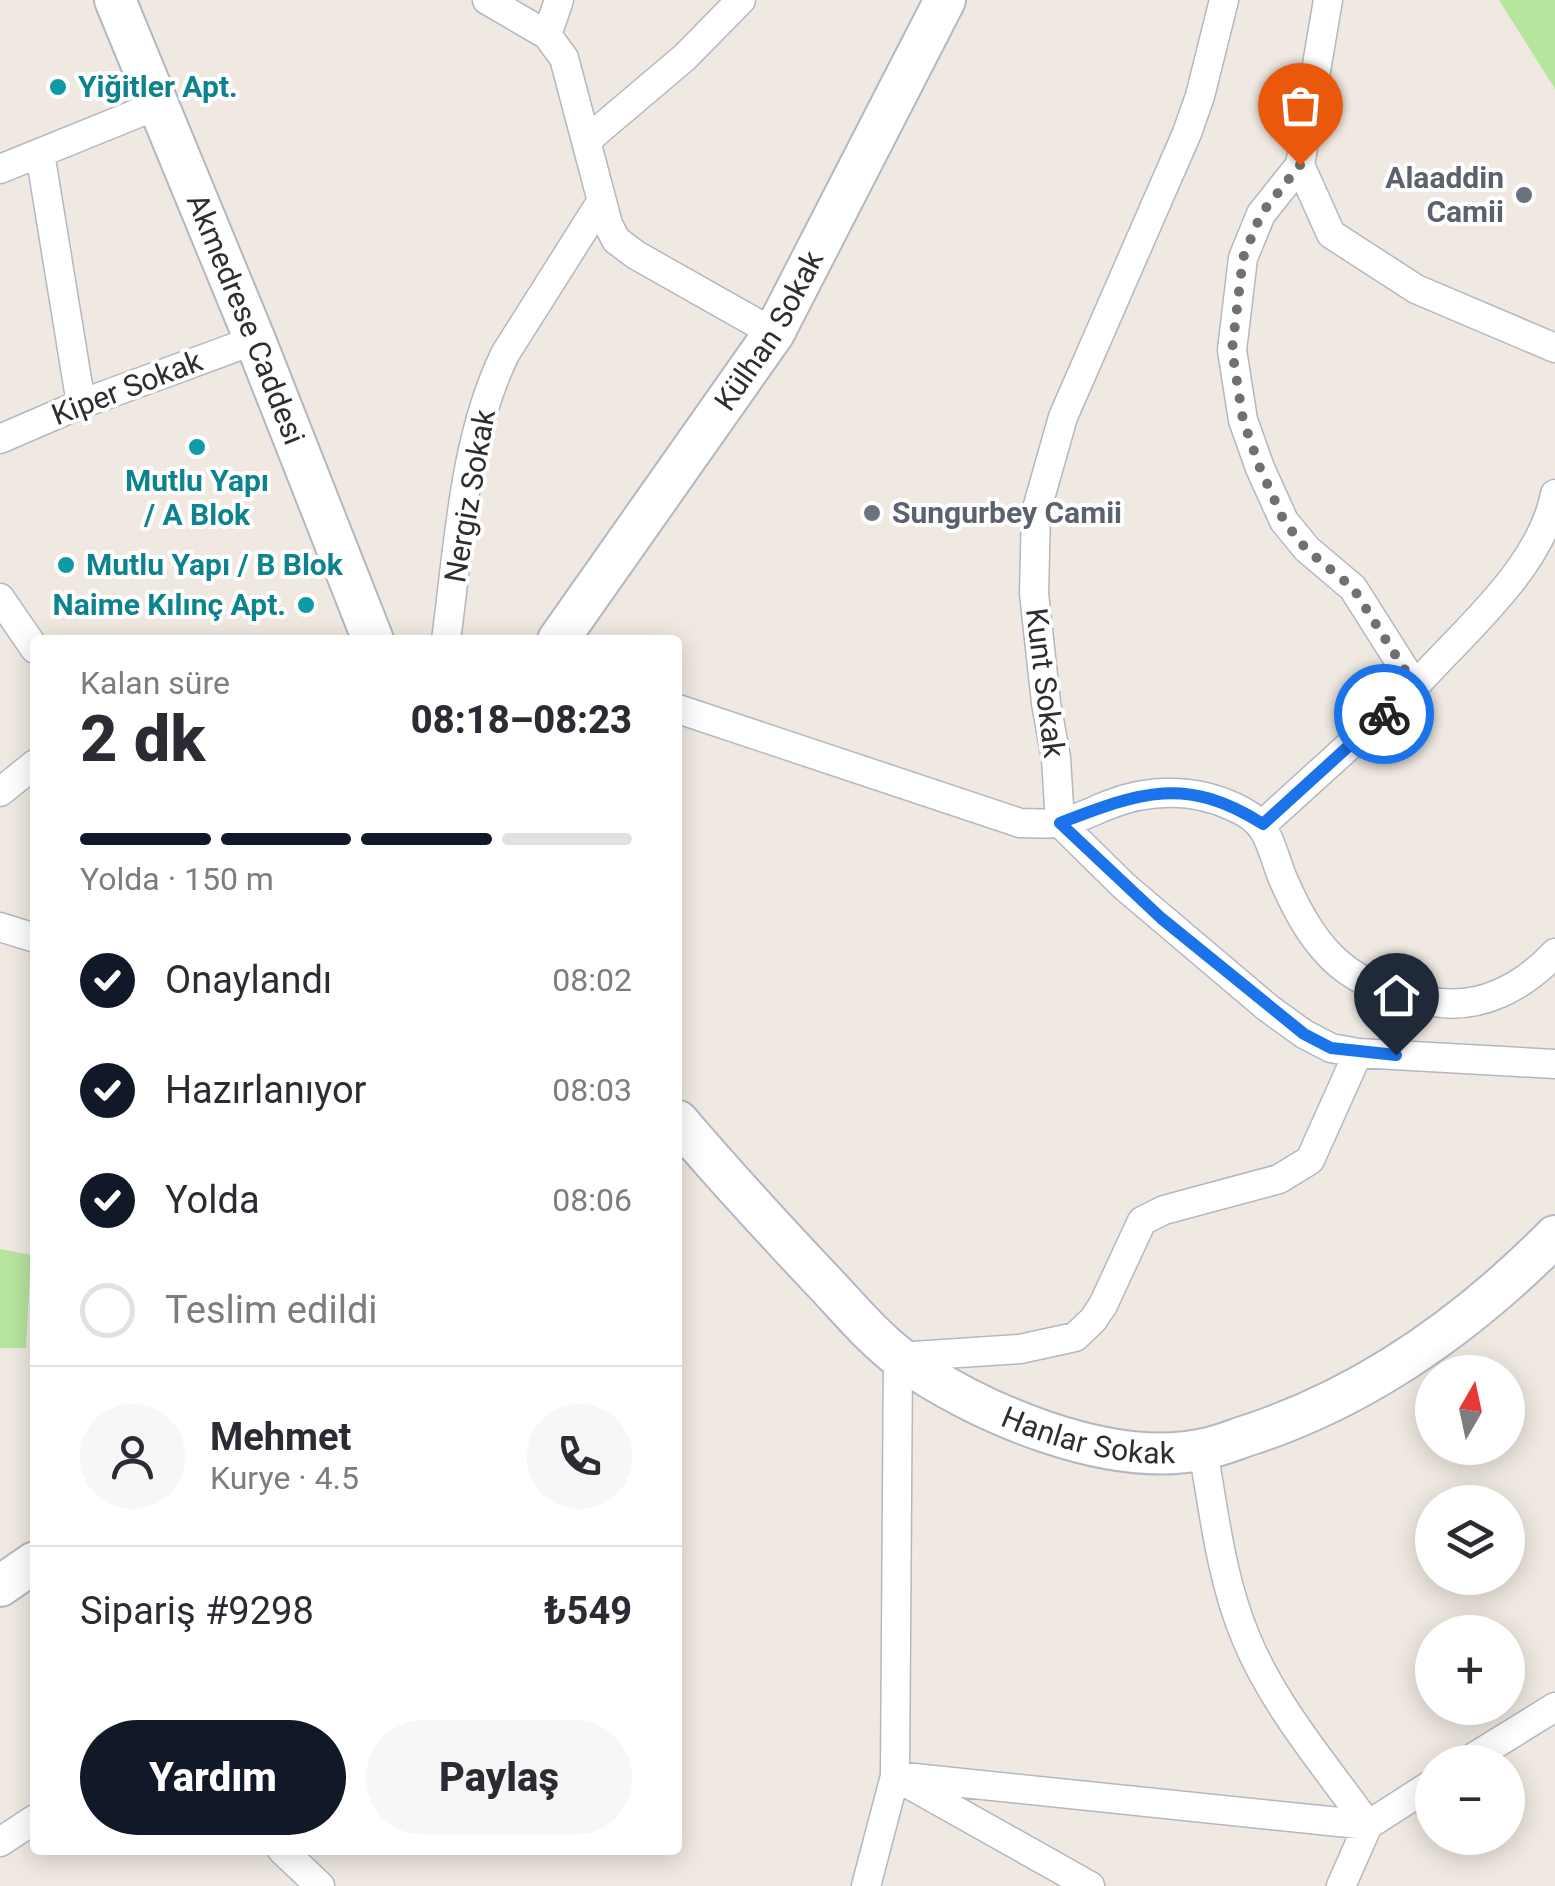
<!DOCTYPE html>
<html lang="tr">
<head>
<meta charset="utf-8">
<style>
	:root { --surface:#fff; --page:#f7f7f7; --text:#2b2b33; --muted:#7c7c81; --line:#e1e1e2; --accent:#111827 }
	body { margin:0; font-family:Roboto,sans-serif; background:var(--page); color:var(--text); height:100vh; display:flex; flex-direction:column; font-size:38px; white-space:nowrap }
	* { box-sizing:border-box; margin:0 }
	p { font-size:32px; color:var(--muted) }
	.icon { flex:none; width:55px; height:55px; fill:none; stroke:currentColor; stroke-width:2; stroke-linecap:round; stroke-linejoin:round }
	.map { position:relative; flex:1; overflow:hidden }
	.panel { position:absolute; left:30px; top:635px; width:652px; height:1220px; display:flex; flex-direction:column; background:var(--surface); border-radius:10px; box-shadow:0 5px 25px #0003 }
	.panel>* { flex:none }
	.needle { width:65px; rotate:9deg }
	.controls { position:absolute; left:1415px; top:1355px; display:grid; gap:20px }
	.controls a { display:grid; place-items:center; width:110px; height:110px; border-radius:50%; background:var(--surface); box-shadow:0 5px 25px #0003; font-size:50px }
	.pin { position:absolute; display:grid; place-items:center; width:85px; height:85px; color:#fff; margin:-102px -42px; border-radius:50% 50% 50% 0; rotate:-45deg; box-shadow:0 0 10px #0007 }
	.pin .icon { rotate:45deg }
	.courier { position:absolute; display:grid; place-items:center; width:100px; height:100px; margin:-50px; border:8px solid #1a73e8; border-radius:50%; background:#fff; color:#222; box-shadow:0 2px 12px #0007 }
	.headline em { font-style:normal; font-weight:800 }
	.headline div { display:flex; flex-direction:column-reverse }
	.headline { display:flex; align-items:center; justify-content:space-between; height:170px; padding:0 50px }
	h1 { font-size:65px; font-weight:800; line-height:75px }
	.bar { display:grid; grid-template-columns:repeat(4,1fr); gap:15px 10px; align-content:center; height:120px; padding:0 50px }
	.bar i { height:12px; border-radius:8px; background:var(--line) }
	.bar .selected { background:var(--accent) }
	.bar p { grid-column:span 4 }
	.line { display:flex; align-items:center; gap:25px; padding:0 50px; border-top:2px solid var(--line) }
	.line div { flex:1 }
	.round { display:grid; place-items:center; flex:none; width:105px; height:105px; border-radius:52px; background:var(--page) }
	ol { padding:0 50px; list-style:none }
	li { display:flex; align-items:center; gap:30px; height:110px }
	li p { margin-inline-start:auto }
	li .icon { padding:10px; border-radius:50%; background:var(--accent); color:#fff; stroke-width:4 }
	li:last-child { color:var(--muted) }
	li i { width:55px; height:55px; border:5px solid var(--line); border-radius:50% }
	.button { display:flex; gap:20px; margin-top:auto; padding:20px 50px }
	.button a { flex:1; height:115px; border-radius:60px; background:var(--accent); color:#fff; font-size:40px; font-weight:800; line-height:115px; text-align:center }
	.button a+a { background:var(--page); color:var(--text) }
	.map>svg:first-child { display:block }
	.green { fill:#b6e59e }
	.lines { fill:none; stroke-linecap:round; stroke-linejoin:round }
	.street-casing { stroke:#b4b7c1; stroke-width:31 }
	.secondary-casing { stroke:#b4b7c1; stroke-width:44 }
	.street { stroke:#fff; stroke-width:28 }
	.secondary { stroke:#fff; stroke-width:40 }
	.done { stroke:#726f6d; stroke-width:10; stroke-dasharray:0 18 }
	.route { stroke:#1a73e8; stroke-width:12 }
	.culture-dot { fill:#0f9aa8; stroke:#fff; stroke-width:4 }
	.worship-dot { fill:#6b7280; stroke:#fff; stroke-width:4 }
	.labels { text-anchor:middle; stroke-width:8; stroke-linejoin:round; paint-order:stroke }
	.culture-label { font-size:30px; font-weight:bold; fill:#0d838f; stroke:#fff; text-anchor:start }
	.worship-label { font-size:30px; font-weight:bold; fill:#5b616d; stroke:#fff; text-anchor:end }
	.street-label { font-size:30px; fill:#2e2e2e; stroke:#fff }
</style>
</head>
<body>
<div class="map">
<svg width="1555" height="1886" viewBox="0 0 1555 1886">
	<rect width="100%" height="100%" fill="#efe9e1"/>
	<path class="green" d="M 1499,0 L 1555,0 L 1555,89 Z
		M 0,1249 L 31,1255 L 26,1348 L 0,1348 Z"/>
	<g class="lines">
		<defs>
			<path id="street" d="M 487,0 L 547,35 L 564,58 L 608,224 L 616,240 L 636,255 L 774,333
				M 1224,0 L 1200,96 L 1187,133 L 1063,417 L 1036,512 L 1034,593 L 1046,703 L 1056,758 L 1060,823 L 1124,886 L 1268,1008 L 1304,1034 L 1331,1048 L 1358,1053 L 1555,1064
				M 1328,0 L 1300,165 L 1331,234 L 1416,289 L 1555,348
				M 547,35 L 559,0
				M 587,140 L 685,57 L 741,0
				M 40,153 L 81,404
				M 0,169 L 158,105
				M 0,439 L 81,404 L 255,340
				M 0,598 L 35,649
				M 446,640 C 459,545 463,441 505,354 L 601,202
				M 1415,686 C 1464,631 1541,568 1555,494
				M 678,709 L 1020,823 C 1032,823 1046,824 1058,823 C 1074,821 1093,811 1108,805 C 1149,789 1194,788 1234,807 C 1271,823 1269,845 1283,879 C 1316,955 1350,989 1433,1002 C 1481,1010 1523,987 1555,953
				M 0,792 L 35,764
				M 1263,824 L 1415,686 L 1353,588 L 1307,549 L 1284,521 L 1260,468 L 1243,420 L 1232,350 L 1243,258 L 1261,214 L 1300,165
				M 0,927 L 35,938
				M 1203,1450 C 1214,1512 1221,1579 1246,1638 C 1274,1706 1325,1765 1368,1825 L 1341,1886
				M 1466,1762 L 1555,1707
				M 895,1776 L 1368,1825 L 1432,1784
				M 905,1782 L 1090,1886
				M 0,1842 L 35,1819
				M 282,1850 L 320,1886
				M 866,1886 L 895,1776 L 898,1357 L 1020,1349 L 1075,1337 L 1093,1320 L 1103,1305 L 1142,1221 L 1164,1210 L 1279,1179 L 1310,1160 L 1358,1053"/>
			<g id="secondary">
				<path id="s1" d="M 115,0 L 255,340 L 373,640"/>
				<path id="s2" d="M 558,640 L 774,333 L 945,0"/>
				<path id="s3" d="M 678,1121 C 724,1175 771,1226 820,1278 C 845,1304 871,1336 900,1358 C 975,1412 1110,1470 1204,1449 C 1221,1446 1238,1438 1255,1433 C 1370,1394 1470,1322 1555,1236"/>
				<path d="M 0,1586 L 35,1562"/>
			</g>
		</defs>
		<use href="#street" class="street-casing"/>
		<use href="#secondary" class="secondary-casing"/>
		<use href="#street" class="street"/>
		<use href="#secondary" class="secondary"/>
	</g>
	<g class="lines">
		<path class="done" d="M 1300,165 L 1261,214 L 1243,258 L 1232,350 L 1243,420 L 1260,468 L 1284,521 L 1306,549 L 1353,588 L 1415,686 L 1384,714"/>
		<path class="route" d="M 1384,714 L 1263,824 C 1185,775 1141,792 1060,823 L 1161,918 L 1304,1034 L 1331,1048 L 1396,1055"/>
	</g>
	<g class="culture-dot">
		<circle cx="58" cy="87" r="10"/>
		<circle cx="197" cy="447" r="10"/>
		<circle cx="66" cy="565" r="10"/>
		<circle cx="306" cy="605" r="10"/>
	</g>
	<g class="worship-dot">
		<circle cx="1524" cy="195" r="10"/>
		<circle cx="872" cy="513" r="10"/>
	</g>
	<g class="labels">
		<g class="culture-label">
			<text x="78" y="97">Yiğitler Apt.</text>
			<text x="197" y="491" text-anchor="middle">Mutlu Yapı<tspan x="197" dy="34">/ A Blok</tspan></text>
			<text x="86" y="575">Mutlu Yapı / B Blok</text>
			<text x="286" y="615" text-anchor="end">Naime Kılınç Apt.</text>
		</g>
		<g class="worship-label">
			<text x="1504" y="188">Alaaddin<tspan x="1504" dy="34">Camii</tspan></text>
			<text x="892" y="523" text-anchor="start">Sungurbey Camii</text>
		</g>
		<g class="street-label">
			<text dy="10" stroke="none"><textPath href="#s1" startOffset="345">Akmedrese Caddesi</textPath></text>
			<text dy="10" stroke="none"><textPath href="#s2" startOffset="375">Külhan Sokak</textPath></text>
			<text transform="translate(127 388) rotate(-21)" y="10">Kiper Sokak</text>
			<text transform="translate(470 496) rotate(-80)" y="10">Nergiz Sokak</text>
			<text transform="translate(1045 683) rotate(83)" y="10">Kunt Sokak</text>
			<text dy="10" stroke="none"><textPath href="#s3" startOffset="532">Hanlar Sokak</textPath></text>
		</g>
	</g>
</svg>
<div class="controls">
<a><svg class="needle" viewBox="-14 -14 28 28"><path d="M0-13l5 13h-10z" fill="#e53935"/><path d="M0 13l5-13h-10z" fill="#7c7c81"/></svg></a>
<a><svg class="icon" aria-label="layers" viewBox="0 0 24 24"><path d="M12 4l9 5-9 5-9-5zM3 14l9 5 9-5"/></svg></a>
<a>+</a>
<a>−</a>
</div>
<div class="pin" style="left:1300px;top:165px;background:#ea580c"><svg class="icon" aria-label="bag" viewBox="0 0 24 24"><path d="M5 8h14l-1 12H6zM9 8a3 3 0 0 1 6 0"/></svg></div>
<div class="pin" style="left:1396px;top:1055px;background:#1f2937"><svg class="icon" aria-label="home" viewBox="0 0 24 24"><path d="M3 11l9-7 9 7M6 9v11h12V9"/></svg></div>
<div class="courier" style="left:1384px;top:714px"><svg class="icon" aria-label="bike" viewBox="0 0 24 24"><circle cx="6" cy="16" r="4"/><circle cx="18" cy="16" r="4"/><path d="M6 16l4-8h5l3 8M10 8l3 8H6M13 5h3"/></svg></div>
<section class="panel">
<div class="headline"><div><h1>2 dk</h1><p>Kalan süre</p></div><em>08:18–08:23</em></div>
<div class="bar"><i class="selected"></i><i class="selected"></i><i class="selected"></i><i></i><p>Yolda · 150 m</p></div>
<ol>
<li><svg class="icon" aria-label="check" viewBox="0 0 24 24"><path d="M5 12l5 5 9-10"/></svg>Onaylandı<p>08:02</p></li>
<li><svg class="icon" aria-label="check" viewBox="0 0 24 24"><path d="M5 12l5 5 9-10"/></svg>Hazırlanıyor<p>08:03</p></li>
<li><svg class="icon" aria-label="check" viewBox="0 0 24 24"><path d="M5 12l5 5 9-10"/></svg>Yolda<p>08:06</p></li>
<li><i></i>Teslim edildi</li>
</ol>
<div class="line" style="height:180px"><a class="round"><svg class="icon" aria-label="person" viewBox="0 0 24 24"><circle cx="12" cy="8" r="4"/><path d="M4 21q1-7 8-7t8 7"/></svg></a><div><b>Mehmet</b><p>Kurye · 4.5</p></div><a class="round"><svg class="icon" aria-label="phone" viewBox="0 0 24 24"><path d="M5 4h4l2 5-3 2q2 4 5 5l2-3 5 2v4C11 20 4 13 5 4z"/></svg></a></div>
<div class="line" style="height:130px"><div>Sipariş #9298</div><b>₺549</b></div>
<div class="button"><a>Yardım</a><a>Paylaş</a></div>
</section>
</div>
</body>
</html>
